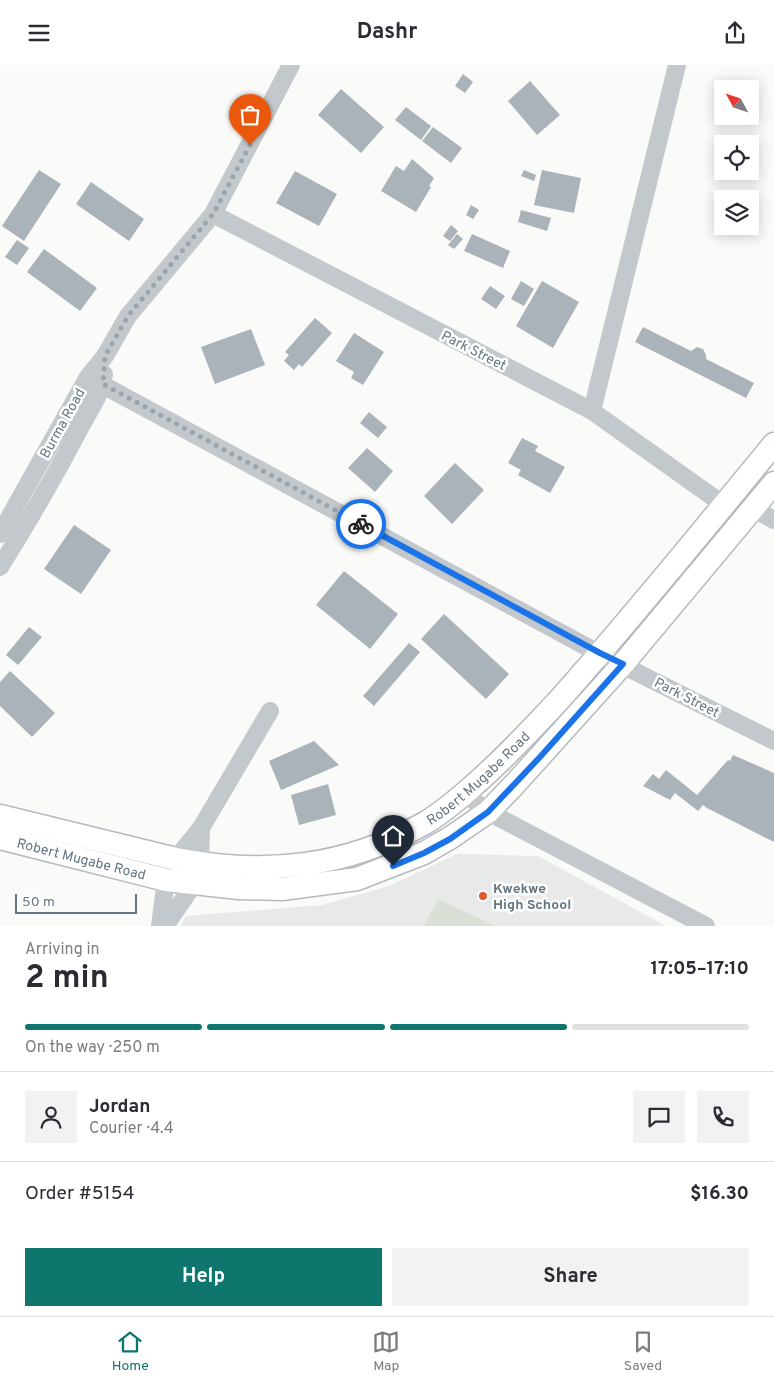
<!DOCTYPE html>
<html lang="en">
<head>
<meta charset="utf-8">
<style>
	:root { --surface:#fff; --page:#f2f2f3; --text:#2b2b33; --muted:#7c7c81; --line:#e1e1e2; --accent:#0f766e }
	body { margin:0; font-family:Overpass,sans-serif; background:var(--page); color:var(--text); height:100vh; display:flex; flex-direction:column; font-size:19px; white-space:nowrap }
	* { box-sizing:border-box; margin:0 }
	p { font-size:16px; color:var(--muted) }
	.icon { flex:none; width:28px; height:28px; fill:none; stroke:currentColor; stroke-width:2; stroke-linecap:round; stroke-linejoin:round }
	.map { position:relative; height:861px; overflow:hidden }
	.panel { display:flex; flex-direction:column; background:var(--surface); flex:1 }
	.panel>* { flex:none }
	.needle { width:32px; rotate:310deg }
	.controls { position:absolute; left:714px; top:15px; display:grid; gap:10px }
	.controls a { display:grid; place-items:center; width:45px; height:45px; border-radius:0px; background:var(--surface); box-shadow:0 2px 12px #0003; font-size:25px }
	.scale { position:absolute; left:15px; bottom:12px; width:122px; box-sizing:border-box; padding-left:5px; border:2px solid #657683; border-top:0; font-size:14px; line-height:18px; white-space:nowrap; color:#657683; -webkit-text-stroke:4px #fff; paint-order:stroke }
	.pin { position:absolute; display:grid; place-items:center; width:42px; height:42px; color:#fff; margin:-51px -21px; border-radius:50% 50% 50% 0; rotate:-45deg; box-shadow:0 0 5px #0007 }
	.pin .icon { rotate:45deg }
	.courier { position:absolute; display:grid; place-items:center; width:50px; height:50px; margin:-25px; border:4px solid #1a73e8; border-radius:50%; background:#fff; color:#222; box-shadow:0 1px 6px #0007 }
	.headline em { font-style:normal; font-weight:700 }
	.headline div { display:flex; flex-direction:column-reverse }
	.headline { display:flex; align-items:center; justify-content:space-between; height:85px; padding:0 25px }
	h1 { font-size:32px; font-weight:700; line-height:38px }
	.bar { display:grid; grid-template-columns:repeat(4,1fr); gap:8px 5px; align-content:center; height:60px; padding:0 25px }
	.bar i { height:6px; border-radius:4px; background:var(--line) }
	.bar .active { background:var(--accent) }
	.bar p { grid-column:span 4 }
	.line { display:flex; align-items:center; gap:12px; padding:0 25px; border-top:1px solid var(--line) }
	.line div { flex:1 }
	.round { display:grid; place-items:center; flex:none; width:52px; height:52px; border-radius:0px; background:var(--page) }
	.primary-button { display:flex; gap:10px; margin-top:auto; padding:10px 25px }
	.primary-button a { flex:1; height:58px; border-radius:0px; background:var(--accent); color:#fff; font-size:20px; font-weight:700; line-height:58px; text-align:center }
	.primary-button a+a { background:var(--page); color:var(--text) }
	header { display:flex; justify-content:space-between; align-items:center; height:65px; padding:0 25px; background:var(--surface); font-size:22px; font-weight:700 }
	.menu { display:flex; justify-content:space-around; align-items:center; height:70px; border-top:1px solid var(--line); background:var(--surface); font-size:14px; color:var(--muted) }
	.menu a { display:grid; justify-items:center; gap:2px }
	.menu .active { color:var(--accent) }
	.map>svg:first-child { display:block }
	.built { fill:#e8e9e9 }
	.green { fill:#dadfd7 }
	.building { fill:#aab3b9 }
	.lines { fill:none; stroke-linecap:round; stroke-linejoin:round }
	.major-casing { stroke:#b5babe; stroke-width:25 }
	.minor { stroke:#c3c8cc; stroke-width:18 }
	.major { stroke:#fff; stroke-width:22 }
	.done { stroke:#99a4ac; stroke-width:5; stroke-dasharray:0 9 }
	.route { stroke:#1a73e8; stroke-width:6 }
	.poi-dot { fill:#e4572e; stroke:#fff; stroke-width:2 }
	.labels { text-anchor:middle; stroke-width:5; stroke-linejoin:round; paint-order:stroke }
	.street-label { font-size:14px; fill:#657683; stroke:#fff }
	.poi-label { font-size:14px; font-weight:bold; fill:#657683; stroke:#fff; text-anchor:start }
</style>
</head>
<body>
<header><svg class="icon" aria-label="menu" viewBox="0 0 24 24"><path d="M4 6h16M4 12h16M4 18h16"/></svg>Dashr<svg class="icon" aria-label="share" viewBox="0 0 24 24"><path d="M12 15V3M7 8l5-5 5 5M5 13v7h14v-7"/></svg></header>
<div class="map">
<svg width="774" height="861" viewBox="0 0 774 861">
	<rect width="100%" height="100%" fill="#fafaf8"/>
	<path class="built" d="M 457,789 L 538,791 L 666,861 L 181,861 L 185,851 L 322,840 L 389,821 Z"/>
	<path class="green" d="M 438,834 L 495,861 L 424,861 Z"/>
	<path class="building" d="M 463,9 L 473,17 L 465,28 L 455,21 Z
		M 530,16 L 560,50 L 537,70 L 508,36 Z
		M 341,24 L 384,62 L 361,88 L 318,50 Z
		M 406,42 L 431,61 L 421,75 L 395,55 Z
		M 433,62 L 462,83 L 451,98 L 422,76 Z
		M 412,94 L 434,113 L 429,121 L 431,122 L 416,147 L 381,126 L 396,101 L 404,106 Z
		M 39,105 L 61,119 L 24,176 L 2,161 Z
		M 524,105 L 536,110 L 534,116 L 521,111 Z
		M 542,105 L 581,113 L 574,148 L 534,140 Z
		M 295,106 L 337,129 L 319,161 L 276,138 Z
		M 91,117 L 144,154 L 129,176 L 76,139 Z
		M 471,140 L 479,145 L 473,154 L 466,150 Z
		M 521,145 L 551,153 L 547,166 L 518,157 Z
		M 451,160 L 458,166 L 450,176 L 443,171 Z
		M 457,169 L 463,174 L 454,184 L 448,180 Z
		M 472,169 L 510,186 L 503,203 L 464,186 Z
		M 17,175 L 29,183 L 17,200 L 5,192 Z
		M 44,184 L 97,223 L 80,246 L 27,207 Z
		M 521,216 L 534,224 L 524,241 L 511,234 Z
		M 542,216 L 579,237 L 553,283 L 516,261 Z
		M 490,221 L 505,231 L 496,244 L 481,234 Z
		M 315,253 L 332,268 L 302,302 L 299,299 L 294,305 L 284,296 L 289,290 L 285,287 Z
		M 643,262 L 691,286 L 697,282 L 703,284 L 706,290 L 706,294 L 754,318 L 746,333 L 635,277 Z
		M 251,264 L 265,300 L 215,319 L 201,282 Z
		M 354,268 L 384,287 L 363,320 L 351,313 L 354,307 L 336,296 Z
		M 369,347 L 387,362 L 378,373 L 360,358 Z
		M 522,373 L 538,381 L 535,386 L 565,402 L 550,428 L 518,410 L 521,405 L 508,398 Z
		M 367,383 L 393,406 L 375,427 L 348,403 Z
		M 455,398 L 484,425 L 452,459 L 424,431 Z
		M 74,460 L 111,485 L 81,529 L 44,504 Z
		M 344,506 L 398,549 L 370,584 L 316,540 Z
		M 444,549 L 509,609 L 486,634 L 421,574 Z
		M 29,562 L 42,572 L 18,600 L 6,590 Z
		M 409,578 L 420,587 L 374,641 L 363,631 Z
		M 10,606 L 55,648 L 32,672 L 0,641 L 0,617 Z
		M 314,676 L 339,700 L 281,725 L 269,696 Z
		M 733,690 L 774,708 L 774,777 L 707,743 L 703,740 L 698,746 L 675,728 L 670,735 L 643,721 L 653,709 L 659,714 L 666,705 L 697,730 L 728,695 L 730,696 Z
		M 328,719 L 336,750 L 299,760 L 291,730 Z"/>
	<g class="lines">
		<defs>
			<g id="major">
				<path id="s1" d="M 0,751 L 176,794 C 265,811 345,803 425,758 C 439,750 452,739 465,728 C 499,699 529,667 559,635 C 633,552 703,465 774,379"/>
				<path id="s2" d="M 0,773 L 166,815 L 239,823 L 282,824 L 357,814 L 424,788 L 450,773 L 488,747 L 514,720 L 623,599 L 774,418"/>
			</g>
		</defs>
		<use href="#major" class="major-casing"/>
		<path class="minor" d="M 213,149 L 592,346 L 724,440
			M 88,312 L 600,589 L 774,676
			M 592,346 L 677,0
			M 754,444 L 774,455
			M 0,469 L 88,312 L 105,291 L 128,251 L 213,149 L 291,0
			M 0,502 C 29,456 56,409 81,361 C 90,345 102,327 104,309
			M 464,728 L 488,747 L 706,861
			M 160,861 L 166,815 L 176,794 L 201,763 L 270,646
			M 165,861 L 194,819 L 200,798 L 201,763"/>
		<use href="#major" class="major"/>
	</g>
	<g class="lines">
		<path class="done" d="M 250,80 L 213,149 L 128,251 L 105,291 L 103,319 L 361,459"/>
		<path class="route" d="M 361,459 L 600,588 L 623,599 L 540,692 L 488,747 L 450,774 L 424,788 L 393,801"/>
	</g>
	<circle class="poi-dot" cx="483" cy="831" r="5"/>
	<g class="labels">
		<g class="street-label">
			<text transform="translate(474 285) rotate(27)" y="5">Park Street</text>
			<text transform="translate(62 358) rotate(-61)" y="5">Burma Road</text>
			<text transform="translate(687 632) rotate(27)" y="5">Park Street</text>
			<text dy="5" stroke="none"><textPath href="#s1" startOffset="508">Robert Mugabe Road</textPath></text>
			<text dy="5" stroke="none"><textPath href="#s2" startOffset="84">Robert Mugabe Road</textPath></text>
		</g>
		<g class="poi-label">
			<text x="493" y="828">Kwekwe<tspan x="493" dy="16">High School</tspan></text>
		</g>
	</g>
</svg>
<div class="controls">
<a><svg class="needle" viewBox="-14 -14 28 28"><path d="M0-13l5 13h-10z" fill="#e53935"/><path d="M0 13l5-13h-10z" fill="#7c7c81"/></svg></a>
<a><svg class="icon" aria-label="locate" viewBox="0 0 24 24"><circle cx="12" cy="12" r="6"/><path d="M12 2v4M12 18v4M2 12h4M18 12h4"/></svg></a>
<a><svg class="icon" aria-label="layers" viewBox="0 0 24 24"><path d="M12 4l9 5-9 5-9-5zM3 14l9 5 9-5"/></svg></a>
</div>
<div class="scale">50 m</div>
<div class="pin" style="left:250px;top:80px;background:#ea580c"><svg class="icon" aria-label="bag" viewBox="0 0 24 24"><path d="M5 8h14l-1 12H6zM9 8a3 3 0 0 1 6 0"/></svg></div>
<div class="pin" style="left:393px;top:801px;background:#1f2937"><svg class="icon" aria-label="home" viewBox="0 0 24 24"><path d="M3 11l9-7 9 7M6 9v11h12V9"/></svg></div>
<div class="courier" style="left:361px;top:459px"><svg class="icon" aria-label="bike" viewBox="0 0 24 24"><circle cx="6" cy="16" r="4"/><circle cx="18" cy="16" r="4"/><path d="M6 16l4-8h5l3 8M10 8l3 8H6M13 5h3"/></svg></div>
</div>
<section class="panel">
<div class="headline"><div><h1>2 min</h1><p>Arriving in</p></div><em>17:05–17:10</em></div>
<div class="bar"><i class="active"></i><i class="active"></i><i class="active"></i><i></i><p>On the way · 250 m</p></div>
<div class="line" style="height:90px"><a class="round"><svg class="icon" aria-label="person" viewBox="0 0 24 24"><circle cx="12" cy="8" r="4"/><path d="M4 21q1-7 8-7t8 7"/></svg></a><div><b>Jordan</b><p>Courier · 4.4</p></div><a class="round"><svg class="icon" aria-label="chat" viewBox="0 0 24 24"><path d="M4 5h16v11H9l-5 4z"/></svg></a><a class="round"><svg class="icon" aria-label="phone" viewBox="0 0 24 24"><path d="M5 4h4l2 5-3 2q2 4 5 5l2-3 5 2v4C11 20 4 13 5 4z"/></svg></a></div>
<div class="line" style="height:65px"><div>Order #5154</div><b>$16.30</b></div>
<div class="primary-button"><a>Help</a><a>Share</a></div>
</section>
<nav class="menu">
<a class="active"><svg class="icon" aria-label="home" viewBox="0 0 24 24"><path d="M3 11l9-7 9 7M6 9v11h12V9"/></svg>Home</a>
<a><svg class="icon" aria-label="map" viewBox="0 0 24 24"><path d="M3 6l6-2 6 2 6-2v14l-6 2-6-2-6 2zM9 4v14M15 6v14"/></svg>Map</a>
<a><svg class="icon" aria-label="saved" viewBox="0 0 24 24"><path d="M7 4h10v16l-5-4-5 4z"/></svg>Saved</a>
</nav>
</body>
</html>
